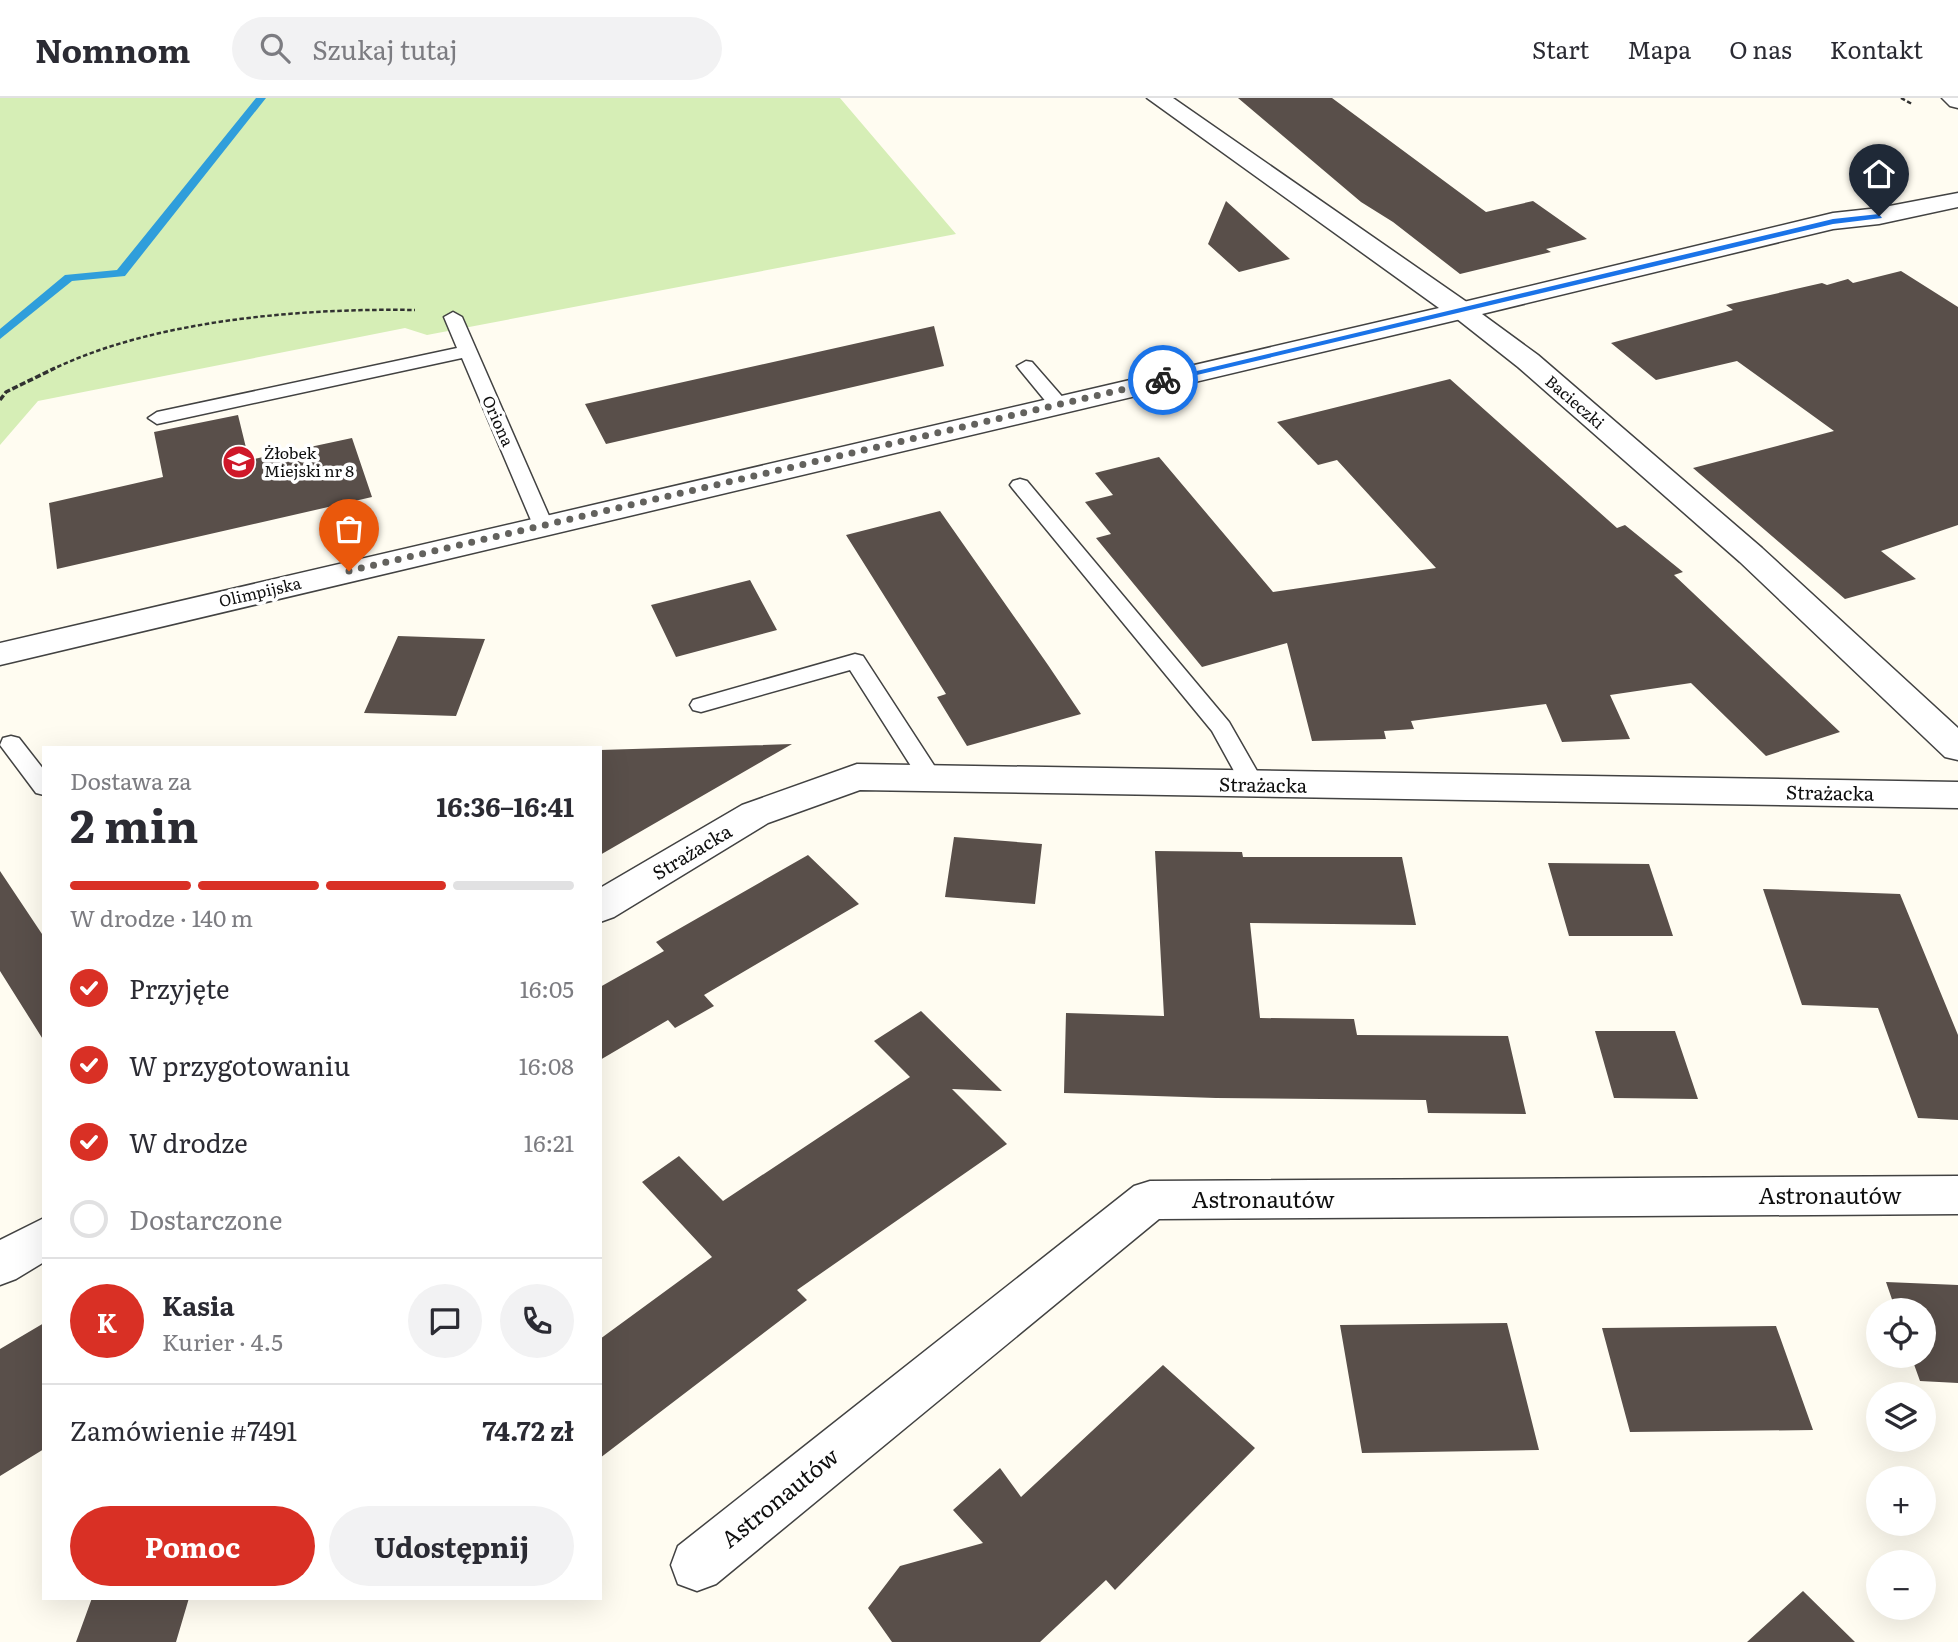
<!DOCTYPE html>
<html lang="pl">
<head>
<meta charset="utf-8">
<style>
	:root { --surface:#fff; --page:#f2f2f3; --text:#2b2b33; --muted:#7c7c81; --line:#e1e1e2; --accent:#d93025 }
	body { margin:0; font-family:Literata,serif; background:var(--page); color:var(--text); height:100vh; display:flex; flex-direction:column; font-size:26px; white-space:nowrap }
	* { box-sizing:border-box; margin:0 }
	p { font-size:23px; color:var(--muted) }
	.icon { flex:none; width:38px; height:38px; fill:none; stroke:currentColor; stroke-width:2; stroke-linecap:round; stroke-linejoin:round }
	.map { position:relative; flex:1; overflow:hidden }
	.panel { position:absolute; left:42px; top:648px; width:560px; height:854px; display:flex; flex-direction:column; background:var(--surface); border-radius:0px; box-shadow:0 7px 28px #0002 }
	.panel>* { flex:none }
	.controls { position:absolute; left:1866px; top:1200px; display:grid; gap:14px }
	.controls a { display:grid; place-items:center; width:70px; height:70px; border-radius:50%; background:var(--surface); box-shadow:0 7px 28px #0002; font-size:35px }
	.pin { position:absolute; display:grid; place-items:center; width:60px; height:60px; color:#fff; margin:-72px -30px; border-radius:50% 50% 50% 0; rotate:-45deg; box-shadow:0 0 7px #0007 }
	.pin .icon { rotate:45deg }
	.courier { position:absolute; display:grid; place-items:center; width:70px; height:70px; margin:-35px; border:5px solid #1a73e8; border-radius:50%; background:#fff; color:#222; box-shadow:0 2px 9px #0007 }
	.head em { font-style:normal; font-weight:700 }
	.head div { display:flex; flex-direction:column-reverse }
	.head { display:flex; align-items:center; justify-content:space-between; height:119px; padding:0 28px }
	h1 { font-size:46px; font-weight:700; line-height:52px }
	.bar { display:grid; grid-template-columns:repeat(4,1fr); gap:10px 7px; align-content:center; height:84px; padding:0 28px }
	.bar i { height:9px; border-radius:5px; background:var(--line) }
	.bar .selected { background:var(--accent) }
	.bar p { grid-column:span 4 }
	.line { display:flex; align-items:center; gap:18px; padding:0 28px; border-top:2px solid var(--line) }
	.line div { flex:1 }
	.round { display:grid; place-items:center; flex:none; width:74px; height:74px; border-radius:37px; background:var(--page) }
	ol { padding:0 28px; list-style:none }
	li { display:flex; align-items:center; gap:21px; height:77px }
	li p { margin-inline-start:auto }
	li .icon { padding:7px; border-radius:50%; background:var(--accent); color:#fff; stroke-width:4 }
	li:last-child { color:var(--muted) }
	li i { width:38px; height:38px; border:4px solid var(--line); border-radius:50% }
	.primary-button { display:flex; gap:14px; margin-top:auto; padding:14px 28px }
	.primary-button a { flex:1; height:80px; border-radius:42px; background:var(--accent); color:#fff; font-size:28px; font-weight:700; line-height:80px; text-align:center }
	.primary-button a+a { background:var(--page); color:var(--text) }
	header { display:flex; align-items:center; gap:42px; box-sizing:border-box; height:98px; padding:0 35px; background:var(--surface); border-bottom:2px solid var(--line) }
	header strong { font-size:33px }
	nav { display:flex; gap:38px; margin-inline-start:auto; font-size:24px }
	.search { width:490px; height:63px; background:var(--page); display:flex; align-items:center; gap:18px; box-sizing:border-box; padding:0 24px; border-radius:38px; color:var(--muted); font-size:26px }
	.map>svg:first-child { display:block }
	.green { fill:#d6eeb6 }
	.lines { fill:none; stroke-linecap:round; stroke-linejoin:round }
	.stream { fill:#2f9edb; fill-rule:evenodd }
	.building { fill:#594f4a }
	.service-casing { stroke:#424242; stroke-width:3 }
	.minor-casing { stroke:#424242; stroke-width:3 }
	.tertiary-casing { stroke:#424242; stroke-width:3 }
	.path-far1 { stroke:#313131; stroke-width:2.5; stroke-dasharray:4.5 2.5; stroke-linecap:butt }
	.path { stroke:#313131; stroke-width:3.5; stroke-dasharray:6 2.5; stroke-linecap:butt }
	.service { fill:#fff; fill-rule:evenodd }
	.minor { fill:#fff; fill-rule:evenodd }
	.tertiary { fill:#fff; fill-rule:evenodd }
	.route { fill:#1a73e8 }
	.done { stroke:#63625e; stroke-width:7; stroke-dasharray:0 12.6 }
	.labels { text-anchor:middle; stroke-width:7; stroke-linejoin:round; paint-order:stroke }
	.far-street-label { font-size:16px; fill:#0f0f0f; stroke:#fff }
	.far-poi-label { font-size:16px; fill:#0f0f0f; stroke:#fff; text-anchor:start }
	.street-label { font-size:19px; fill:#0f0f0f; stroke:#fff }
	.near-street-label { font-size:23px; fill:#0f0f0f; stroke:#fff }
</style>
</head>
<body>
<header>
<strong>Nomnom</strong>
<div class="search"><svg class="icon" aria-label="search" viewBox="0 0 24 24"><circle cx="10" cy="10" r="6"/><path d="M15 15l6 6"/></svg>Szukaj tutaj</div>
<nav><a>Start</a><a>Mapa</a><a>O nas</a><a>Kontakt</a></nav>
</header>
<div class="map">
<svg width="1958" height="1544" viewBox="0 0 1958 1544">
	<rect width="100%" height="100%" fill="#fffcf1"/>
	<path class="green" d="M 0,0 L 840,0 L 956,136 L 427,237 L 405,230 L 38,303 L 0,347 Z"/>
	<g class="lines">
		<path class="stream" d="M 256,0 L 266,0 L 125,178 L 72,183 L 0,241 L 0,231 L 65,177 L 117,172 Z"/>
	</g>
	<path class="building" d="M 1238,0 L 1332,0 L 1486,114 L 1533,103 L 1587,141 L 1546,151 L 1551,154 L 1460,176 L 1393,124 L 1361,104 Z
		M 1226,103 L 1290,161 L 1239,174 L 1208,146 Z
		M 1901,173 L 1958,209 L 1958,427 L 1881,453 L 1916,481 L 1845,501 L 1693,370 L 1834,333 L 1737,263 L 1656,282 L 1611,245 L 1733,212 L 1726,207 L 1822,185 L 1827,187 L 1848,181 L 1853,185 Z
		M 934,228 L 944,268 L 606,346 L 585,306 Z
		M 1450,281 L 1617,430 L 1625,427 L 1683,474 L 1674,477 L 1840,634 L 1766,658 L 1691,585 L 1610,597 L 1630,641 L 1562,644 L 1546,606 L 1411,623 L 1414,631 L 1384,633 L 1386,641 L 1312,643 L 1287,545 L 1202,569 L 1096,440 L 1111,436 L 1085,404 L 1113,397 L 1095,375 L 1159,359 L 1273,494 L 1436,470 L 1337,362 L 1318,367 L 1277,324 Z
		M 238,317 L 249,362 L 352,340 L 372,399 L 57,471 L 49,405 L 163,379 L 154,334 Z
		M 940,413 L 1048,567 L 1081,616 L 967,648 L 937,599 L 946,596 L 846,437 Z
		M 750,482 L 777,532 L 676,559 L 651,507 Z
		M 398,538 L 485,541 L 456,618 L 364,615 Z
		M 792,646 L 600,757 L 600,652 Z
		M 954,739 L 1042,746 L 1035,806 L 945,799 Z
		M 1155,753 L 1242,754 L 1243,759 L 1402,759 L 1416,827 L 1250,825 L 1260,920 L 1354,921 L 1357,937 L 1508,938 L 1526,1016 L 1428,1015 L 1426,1002 L 1216,1000 L 1064,995 L 1066,915 L 1164,918 Z
		M 808,757 L 859,806 L 704,897 L 714,908 L 675,930 L 668,922 L 600,962 L 600,889 L 664,853 L 656,844 Z
		M 1548,765 L 1649,766 L 1673,838 L 1569,838 Z
		M 0,773 L 44,839 L 44,943 L 0,873 Z
		M 1763,791 L 1900,796 L 1958,937 L 1958,1022 L 1918,1020 L 1878,910 L 1802,907 Z
		M 921,913 L 1002,993 L 952,991 L 1007,1046 L 797,1192 L 807,1202 L 600,1360 L 600,1241 L 712,1159 L 642,1084 L 679,1058 L 723,1103 L 910,979 L 874,943 Z
		M 1595,933 L 1675,933 L 1698,1001 L 1614,1000 Z
		M 1886,1184 L 1958,1187 L 1958,1285 L 1920,1283 L 1911,1258 L 1923,1258 L 1923,1213 L 1896,1213 Z
		M 44,1225 L 44,1351 L 0,1378 L 0,1251 Z
		M 1507,1225 L 1539,1352 L 1362,1355 L 1340,1227 Z
		M 1776,1228 L 1813,1332 L 1630,1334 L 1602,1230 Z
		M 1163,1267 L 1255,1350 L 1115,1492 L 1106,1482 L 1040,1544 L 892,1544 L 868,1510 L 900,1468 L 983,1445 L 953,1412 L 1000,1370 L 1021,1399 Z
		M 1803,1493 L 1855,1544 L 1747,1544 Z
		M 92,1500 L 189,1500 L 176,1544 L 76,1544 Z"/>
	<g class="lines">
		<defs>
			<path id="service" d="M 453,214 L 462,219 L 553,427 L 550,431 L 536,431 L 533,427 L 462,260 L 157,326 L 148,320 L 157,314 L 457,250 L 444,219 Z
				M 1026,263 L 1032,264 L 1066,303 L 1068,307 L 1066,311 L 1052,311 L 1020,272 L 1017,268 Z
				M 1020,381 L 1027,383 L 1229,624 L 1265,687 L 1261,693 L 1253,695 L 1245,693 L 1212,633 L 1013,391 L 1010,387 L 1013,383 Z
				M 855,556 L 863,558 L 939,675 L 943,681 L 939,687 L 931,689 L 923,687 L 850,572 L 701,614 L 693,612 L 690,607 L 693,602 Z
				M 11,638 L 19,640 L 44,672 L 44,697 L 36,695 L 0,647 L 3,640 Z"/>
			<path id="minor" d="M 1147,0 L 1173,0 L 1471,207 L 1475,213 L 1471,219 L 1461,221 L 0,567 L 0,545 L 1439,210 Z
				M 1942,0 L 1958,0 L 1958,10 L 1950,8 Z
				M 857,666 L 1958,684 L 1958,710 L 860,692 L 768,725 L 614,819 L 600,824 L 600,790 L 742,707 Z
				M 1958,1078 L 1958,1116 L 1159,1121 L 716,1486 L 697,1493 L 678,1486 L 671,1467 L 678,1448 L 1134,1088 L 1150,1083 Z
				M 44,1120 L 44,1164 L 16,1181 L 0,1187 L 0,1142 Z"/>
			<path id="tertiary" d="M 1958,95 L 1958,109 L 1879,126 L 1833,131 L 1482,216 L 1538,257 L 1762,450 L 1958,630 L 1958,662 L 1945,659 L 1740,464 L 1518,269 L 1447,213 L 1451,207 L 1833,115 L 1879,110 Z"/>
		</defs>
		<use href="#service" class="service-casing"/>
		<use href="#minor" class="minor-casing"/>
		<use href="#tertiary" class="tertiary-casing"/>
		<path class="path-far1" d="M 1901,0 L 1912,6
			M 51,272 C 153,222 302,210 415,212"/>
		<path class="path" d="M 0,302 L 6,294 L 55,270"/>
		<use href="#service" class="service"/>
		<use href="#minor" class="minor"/>
		<use href="#tertiary" class="tertiary"/>
	</g>
	<path class="route" d="M 1879,116 L 1882,120 L 1833,126 L 1163,285 L 1159,282 L 1833,121 Z"/>
	<g class="lines">
		<path class="done" d="M 349,473 L 1163,282"/>
	</g>
	<defs>
		<symbol id="school-disc" viewBox="-11 -11 22 22"><circle r="9.5" fill="#cf1829" stroke="#fff"/><path d="M0-5L7-2L0 1L-7-2ZM-4 1L0 2.5L4 1V4Q0 6-4 4Z" fill="#fff"/></symbol>
	</defs>
	<g fill-rule="evenodd">
		<use href="#school-disc" x="220" y="345" width="38" height="38"/>
	</g>
	<g class="labels">
		<g class="far-street-label">
			<text transform="translate(1575 304) rotate(41)" y="6">Bacieczki</text>
			<text transform="translate(498 323) rotate(66)" y="6">Oriona</text>
			<text transform="translate(260 494) rotate(-13)" y="6">Olimpijska</text>
		</g>
		<g class="far-poi-label">
			<text x="264" y="361">Żłobek<tspan x="264" dy="18">Miejski nr 8</tspan></text>
		</g>
		<g class="street-label">
			<text transform="translate(1263 687) rotate(1)" y="7">Strażacka</text>
			<text transform="translate(1830 695) rotate(1)" y="7">Strażacka</text>
			<text transform="translate(692 754) rotate(-31)" y="7">Strażacka</text>
		</g>
		<g class="near-street-label">
			<text x="1830" y="1106">Astronautów</text>
			<text x="1263" y="1110">Astronautów</text>
			<text transform="translate(780 1400) rotate(-39)" y="8">Astronautów</text>
		</g>
	</g>
</svg>
<div class="controls">
<a><svg class="icon" aria-label="locate" viewBox="0 0 24 24"><circle cx="12" cy="12" r="6"/><path d="M12 2v4M12 18v4M2 12h4M18 12h4"/></svg></a>
<a><svg class="icon" aria-label="layers" viewBox="0 0 24 24"><path d="M12 4l9 5-9 5-9-5zM3 14l9 5 9-5"/></svg></a>
<a>+</a>
<a>−</a>
</div>
<div class="pin" style="left:349px;top:473px;background:#ea580c"><svg class="icon" aria-label="bag" viewBox="0 0 24 24"><path d="M5 8h14l-1 12H6zM9 8a3 3 0 0 1 6 0"/></svg></div>
<div class="pin" style="left:1879px;top:118px;background:#1f2937"><svg class="icon" aria-label="home" viewBox="0 0 24 24"><path d="M3 11l9-7 9 7M6 9v11h12V9"/></svg></div>
<div class="courier" style="left:1163px;top:282px"><svg class="icon" aria-label="bike" viewBox="0 0 24 24"><circle cx="6" cy="16" r="4"/><circle cx="18" cy="16" r="4"/><path d="M6 16l4-8h5l3 8M10 8l3 8H6M13 5h3"/></svg></div>
<section class="panel">
<div class="head"><div><h1>2 min</h1><p>Dostawa za</p></div><em>16:36–16:41</em></div>
<div class="bar"><i class="selected"></i><i class="selected"></i><i class="selected"></i><i></i><p>W drodze · 140 m</p></div>
<ol>
<li><svg class="icon" aria-label="check" viewBox="0 0 24 24"><path d="M5 12l5 5 9-10"/></svg>Przyjęte<p>16:05</p></li>
<li><svg class="icon" aria-label="check" viewBox="0 0 24 24"><path d="M5 12l5 5 9-10"/></svg>W przygotowaniu<p>16:08</p></li>
<li><svg class="icon" aria-label="check" viewBox="0 0 24 24"><path d="M5 12l5 5 9-10"/></svg>W drodze<p>16:21</p></li>
<li><i></i>Dostarczone</li>
</ol>
<div class="line" style="height:126px"><b class="round" style="background:var(--accent);color:#fff">K</b><div><b>Kasia</b><p>Kurier · 4.5</p></div><a class="round"><svg class="icon" aria-label="chat" viewBox="0 0 24 24"><path d="M4 5h16v11H9l-5 4z"/></svg></a><a class="round"><svg class="icon" aria-label="phone" viewBox="0 0 24 24"><path d="M5 4h4l2 5-3 2q2 4 5 5l2-3 5 2v4C11 20 4 13 5 4z"/></svg></a></div>
<div class="line" style="height:91px"><div>Zamówienie #7491</div><b>74.72 zł</b></div>
<div class="primary-button"><a>Pomoc</a><a>Udostępnij</a></div>
</section>
</div>
</body>
</html>
